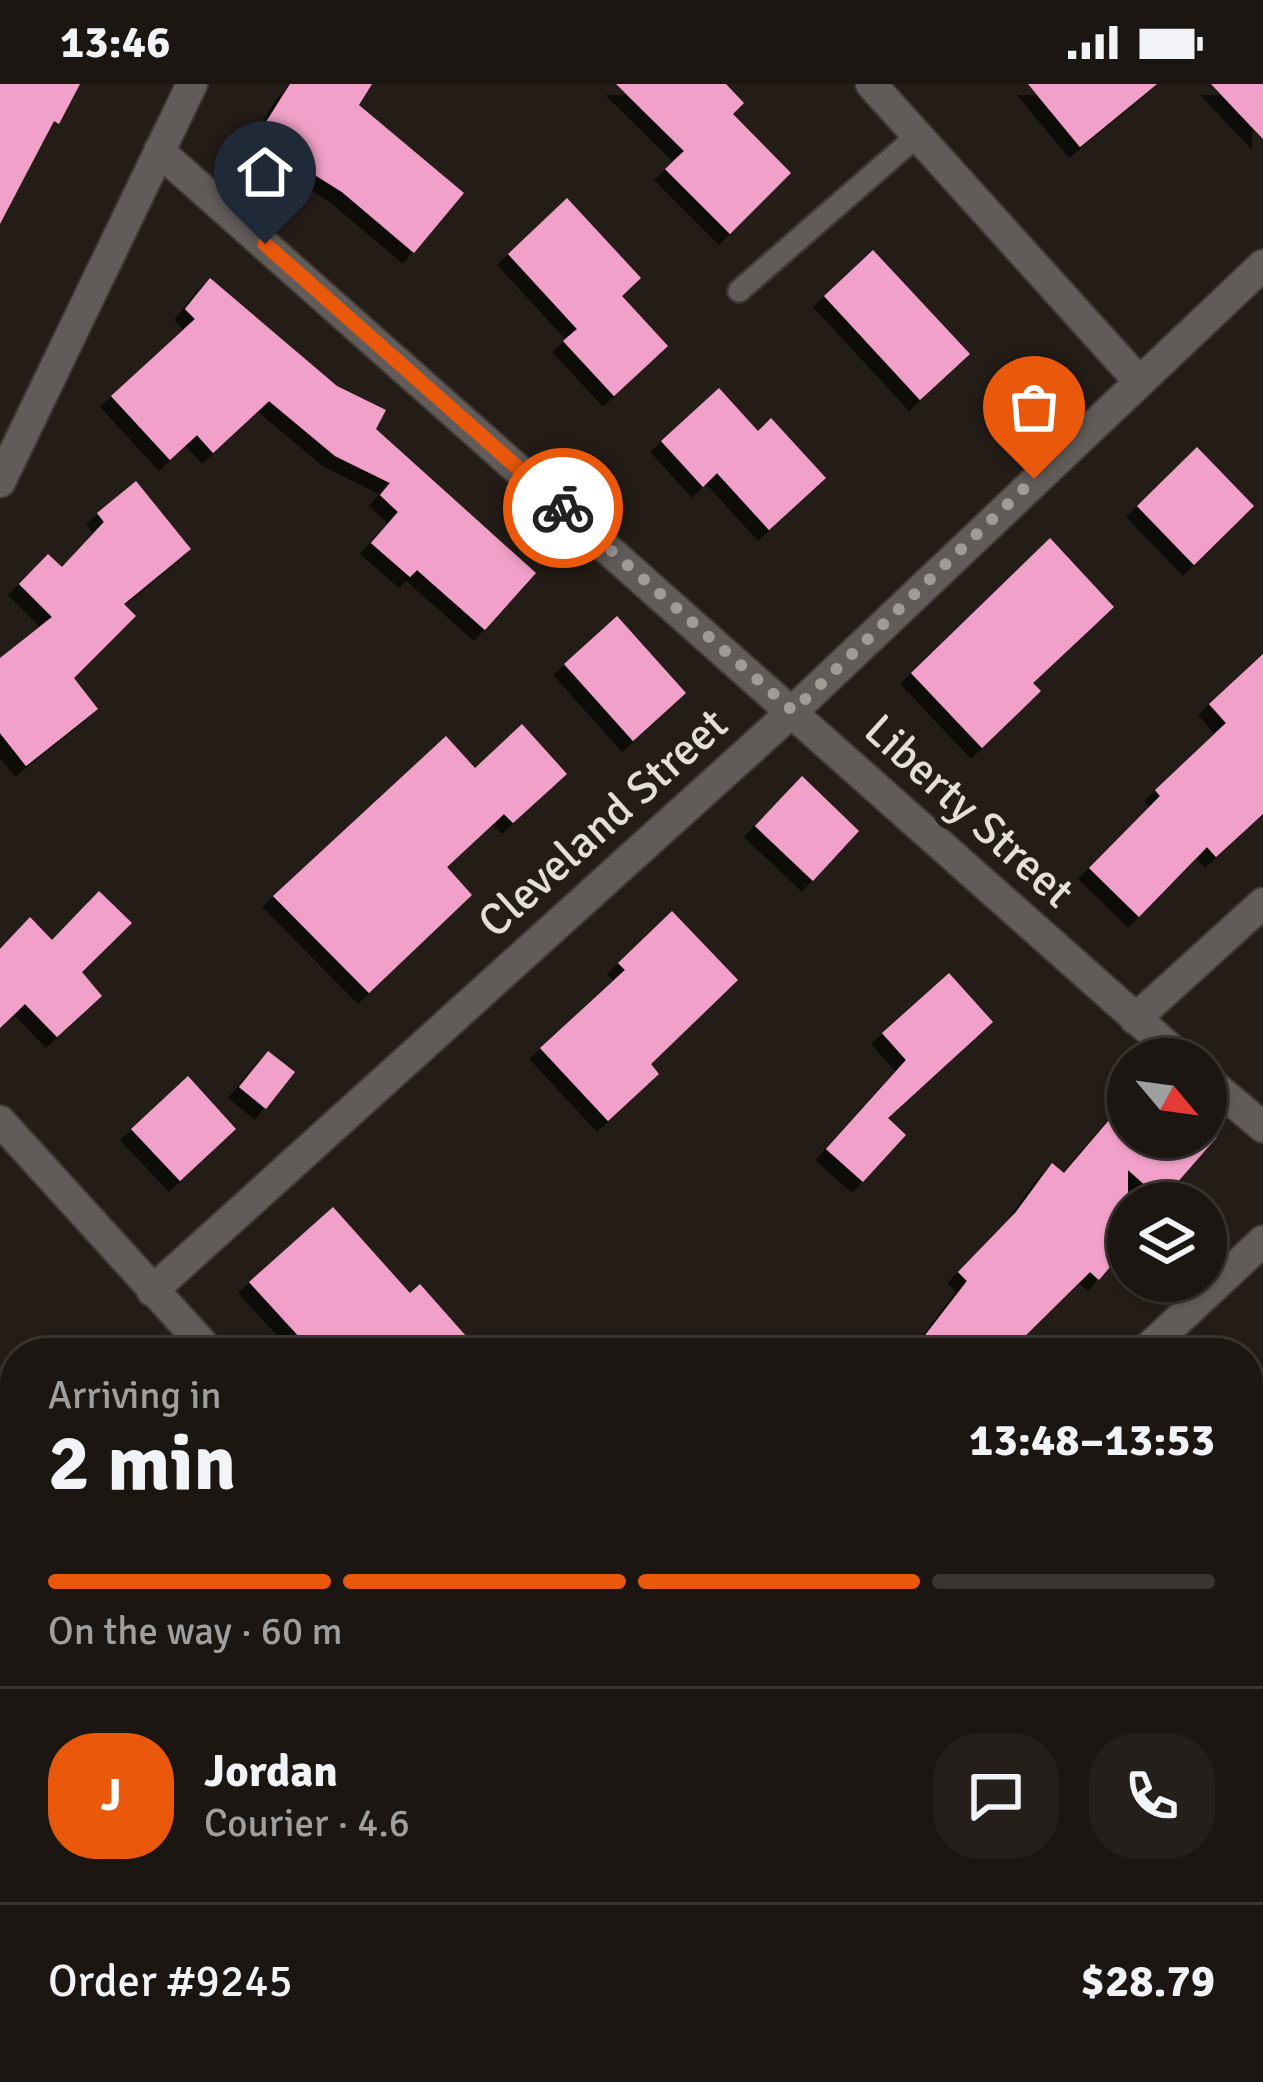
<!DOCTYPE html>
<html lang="en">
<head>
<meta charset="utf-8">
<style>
	:root { --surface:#1b1611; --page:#241f1a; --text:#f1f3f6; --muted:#a09f9f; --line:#393531; --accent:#ea580c }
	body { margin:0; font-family:Signika,sans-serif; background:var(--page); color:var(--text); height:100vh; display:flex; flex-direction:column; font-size:45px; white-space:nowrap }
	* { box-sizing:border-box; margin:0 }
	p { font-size:39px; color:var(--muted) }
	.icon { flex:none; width:66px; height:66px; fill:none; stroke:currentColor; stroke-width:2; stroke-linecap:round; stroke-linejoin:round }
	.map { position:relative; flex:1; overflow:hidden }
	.sheet { position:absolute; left:0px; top:1254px; width:1263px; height:744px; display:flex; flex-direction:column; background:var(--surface); border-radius:48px 48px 0 0; box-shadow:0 3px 9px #0004,0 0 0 3px var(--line) }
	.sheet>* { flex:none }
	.needle { width:78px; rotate:119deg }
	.fabs { position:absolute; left:1107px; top:954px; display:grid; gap:24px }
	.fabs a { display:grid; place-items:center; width:120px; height:120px; border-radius:50%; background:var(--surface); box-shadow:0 3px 9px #0004,0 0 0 3px var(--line); font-size:60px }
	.pin { position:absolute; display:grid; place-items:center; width:102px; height:102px; color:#fff; margin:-123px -51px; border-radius:50% 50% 50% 0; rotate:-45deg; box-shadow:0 0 12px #0007 }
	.pin .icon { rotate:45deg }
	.courier { position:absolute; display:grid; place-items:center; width:120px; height:120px; margin:-60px; border:9px solid #ea580c; border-radius:50%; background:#fff; color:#222; box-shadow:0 3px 15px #0007 }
	.overview em { font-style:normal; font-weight:700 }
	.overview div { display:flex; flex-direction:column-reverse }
	.overview { display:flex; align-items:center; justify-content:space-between; height:204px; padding:0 48px }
	h1 { font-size:78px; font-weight:700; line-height:90px }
	.bar { display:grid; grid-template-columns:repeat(4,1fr); gap:18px 12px; align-content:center; height:144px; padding:0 48px }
	.bar i { height:15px; border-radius:9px; background:var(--line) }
	.bar .selected { background:var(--accent) }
	.bar p { grid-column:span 4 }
	.line { display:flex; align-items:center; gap:30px; padding:0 48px; border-top:3px solid var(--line) }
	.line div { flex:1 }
	.round { display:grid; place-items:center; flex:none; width:126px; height:126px; border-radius:48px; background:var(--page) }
	.status { display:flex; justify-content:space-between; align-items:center; height:84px; padding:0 60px; background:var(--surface); direction:ltr }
	.status svg { height:33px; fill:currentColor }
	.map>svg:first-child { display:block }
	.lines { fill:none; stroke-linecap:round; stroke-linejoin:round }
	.stream { stroke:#000038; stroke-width:12 }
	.building { fill:#f1a1c9; filter:url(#shadow) }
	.service-casing { stroke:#3f3832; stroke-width:26 }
	.minor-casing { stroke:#3f3832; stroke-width:34 }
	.service { stroke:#615c5a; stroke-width:21 }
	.minor { stroke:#615c5a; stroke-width:30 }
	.done { stroke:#a19b96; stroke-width:12; stroke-dasharray:0 21.6 }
	.route { stroke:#ea580c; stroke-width:15 }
	.labels { text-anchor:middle; stroke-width:12; stroke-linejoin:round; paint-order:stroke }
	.street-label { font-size:45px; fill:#e4dfdb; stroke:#241d17 }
</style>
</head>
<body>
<div class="status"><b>13:46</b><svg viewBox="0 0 49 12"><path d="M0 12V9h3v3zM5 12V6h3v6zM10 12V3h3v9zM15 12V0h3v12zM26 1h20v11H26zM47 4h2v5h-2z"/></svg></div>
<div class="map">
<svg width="1263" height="1998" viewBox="0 0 1263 1998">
	<defs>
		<filter id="shadow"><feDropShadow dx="-11" dy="11" stdDeviation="0" flood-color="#0009"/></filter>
	</defs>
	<rect width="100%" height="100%" fill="#241d17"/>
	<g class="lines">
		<path class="stream" d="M 1257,1620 L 1263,1626"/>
	</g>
	<path class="building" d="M 0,0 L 80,0 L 59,40 L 54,37 L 0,140 Z
		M 290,0 L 372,0 L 359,21 L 464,109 L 414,169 L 342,108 L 256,54 Z
		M 616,0 L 726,0 L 744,19 L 733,30 L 791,89 L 730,150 L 665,85 L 684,67 Z
		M 1028,0 L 1157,0 L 1080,63 Z
		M 1211,0 L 1263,0 L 1263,55 Z
		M 567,114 L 641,194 L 622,212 L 668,262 L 614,312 L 563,257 L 577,245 L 508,170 Z
		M 873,166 L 970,270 L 920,316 L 824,212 Z
		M 210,194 L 337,302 L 386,326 L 376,345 L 536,489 L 485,546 L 417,486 L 410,493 L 371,459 L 398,428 L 380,411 L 390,399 L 335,372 L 269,317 L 213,369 L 197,351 L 170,376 L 111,312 L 195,235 L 185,225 Z
		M 719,304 L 758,347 L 771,334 L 826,394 L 769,446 L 717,389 L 703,403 L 661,357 Z
		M 1197,363 L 1254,422 L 1194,481 L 1137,422 Z
		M 136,397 L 191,465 L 124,520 L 136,532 L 74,594 L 98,625 L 26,682 L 0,649 L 0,574 L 52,533 L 19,500 L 48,470 L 62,483 L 104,438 L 97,429 Z
		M 1050,454 L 1114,523 L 1033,599 L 1041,607 L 982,664 L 911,589 Z
		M 617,532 L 686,609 L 633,657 L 564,580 Z
		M 1263,570 L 1263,730 L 1216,773 L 1207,763 L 1139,833 L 1089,784 L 1160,712 L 1155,706 L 1226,639 L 1209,620 Z
		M 522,640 L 567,690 L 513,739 L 504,730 L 447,783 L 472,811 L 369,909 L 273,812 L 446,652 L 475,684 Z
		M 802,692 L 859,747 L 813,797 L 755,742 Z
		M 99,807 L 132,839 L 82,888 L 102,912 L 57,953 L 25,920 L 0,944 L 0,865 L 30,833 L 52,856 Z
		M 672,827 L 738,896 L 651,980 L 659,990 L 608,1037 L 540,964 L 625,886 L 618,879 Z
		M 949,889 L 993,938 L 888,1034 L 906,1051 L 863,1098 L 826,1065 L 906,976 L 882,949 Z
		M 268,967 L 295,988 L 266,1025 L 239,1003 Z
		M 188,992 L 236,1045 L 180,1097 L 131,1045 Z
		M 1128,1014 L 1128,1053 L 1217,1053 L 1162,1116 L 1128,1086 L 1128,1162 L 1099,1196 L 1090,1188 L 1008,1269 L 943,1269 L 923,1254 L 967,1197 L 958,1188 L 1016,1128 L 1052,1079 L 1064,1089 Z
		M 333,1123 L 410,1209 L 420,1200 L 481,1269 L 314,1269 L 249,1198 Z"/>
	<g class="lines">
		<defs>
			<path id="service" d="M 739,207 L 917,52"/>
			<path id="minor" d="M 871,0 L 1137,295
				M 159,67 L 1182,975
				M 0,398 L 192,0
				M 1135,935 L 1263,819
				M 1206,995 L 1263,1043
				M 0,1037 L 211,1269
				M 152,1207 L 793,627 L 1263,181
				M 1143,1269 L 1263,1157
				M 878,1983 L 892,1998
				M 353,1998 L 370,1983"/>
		</defs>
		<use href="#service" class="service-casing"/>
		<use href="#minor" class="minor-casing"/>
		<use href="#service" class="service"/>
		<use href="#minor" class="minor"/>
	</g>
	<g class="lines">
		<path class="done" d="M 563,424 L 793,627 L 1034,395"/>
		<path class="route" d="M 265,160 L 563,424"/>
	</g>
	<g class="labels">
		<g class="street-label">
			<text transform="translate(970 726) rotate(42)" y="16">Liberty Street</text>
			<text transform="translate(602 738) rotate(-42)" y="16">Cleveland Street</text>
		</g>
	</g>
</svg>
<div class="fabs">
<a><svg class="needle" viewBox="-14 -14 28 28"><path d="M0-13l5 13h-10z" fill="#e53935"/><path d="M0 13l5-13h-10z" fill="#a09f9f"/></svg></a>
<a><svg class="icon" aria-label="layers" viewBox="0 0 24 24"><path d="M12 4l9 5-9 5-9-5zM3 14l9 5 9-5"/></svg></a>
</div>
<div class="pin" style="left:1034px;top:395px;background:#ea580c"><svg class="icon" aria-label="bag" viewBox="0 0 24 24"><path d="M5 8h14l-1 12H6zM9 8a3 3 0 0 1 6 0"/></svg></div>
<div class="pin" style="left:265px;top:160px;background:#1f2937"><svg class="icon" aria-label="home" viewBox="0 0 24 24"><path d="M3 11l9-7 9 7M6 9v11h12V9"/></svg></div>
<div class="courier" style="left:563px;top:424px"><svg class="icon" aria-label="bike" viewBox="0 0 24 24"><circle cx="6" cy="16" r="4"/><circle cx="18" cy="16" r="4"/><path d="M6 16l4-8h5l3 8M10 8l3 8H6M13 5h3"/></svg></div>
<section class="sheet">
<div class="overview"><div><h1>2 min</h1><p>Arriving in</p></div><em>13:48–13:53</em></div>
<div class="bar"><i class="selected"></i><i class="selected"></i><i class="selected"></i><i></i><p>On the way · 60 m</p></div>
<div class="line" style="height:216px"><b class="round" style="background:var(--accent);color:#fff">J</b><div><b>Jordan</b><p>Courier · 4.6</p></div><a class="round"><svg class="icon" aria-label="chat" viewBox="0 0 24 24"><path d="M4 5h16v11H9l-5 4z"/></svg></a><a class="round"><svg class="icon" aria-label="phone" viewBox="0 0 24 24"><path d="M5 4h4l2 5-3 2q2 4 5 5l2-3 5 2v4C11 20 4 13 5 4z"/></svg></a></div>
<div class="line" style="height:156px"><div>Order #9245</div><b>$28.79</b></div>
</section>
</div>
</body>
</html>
